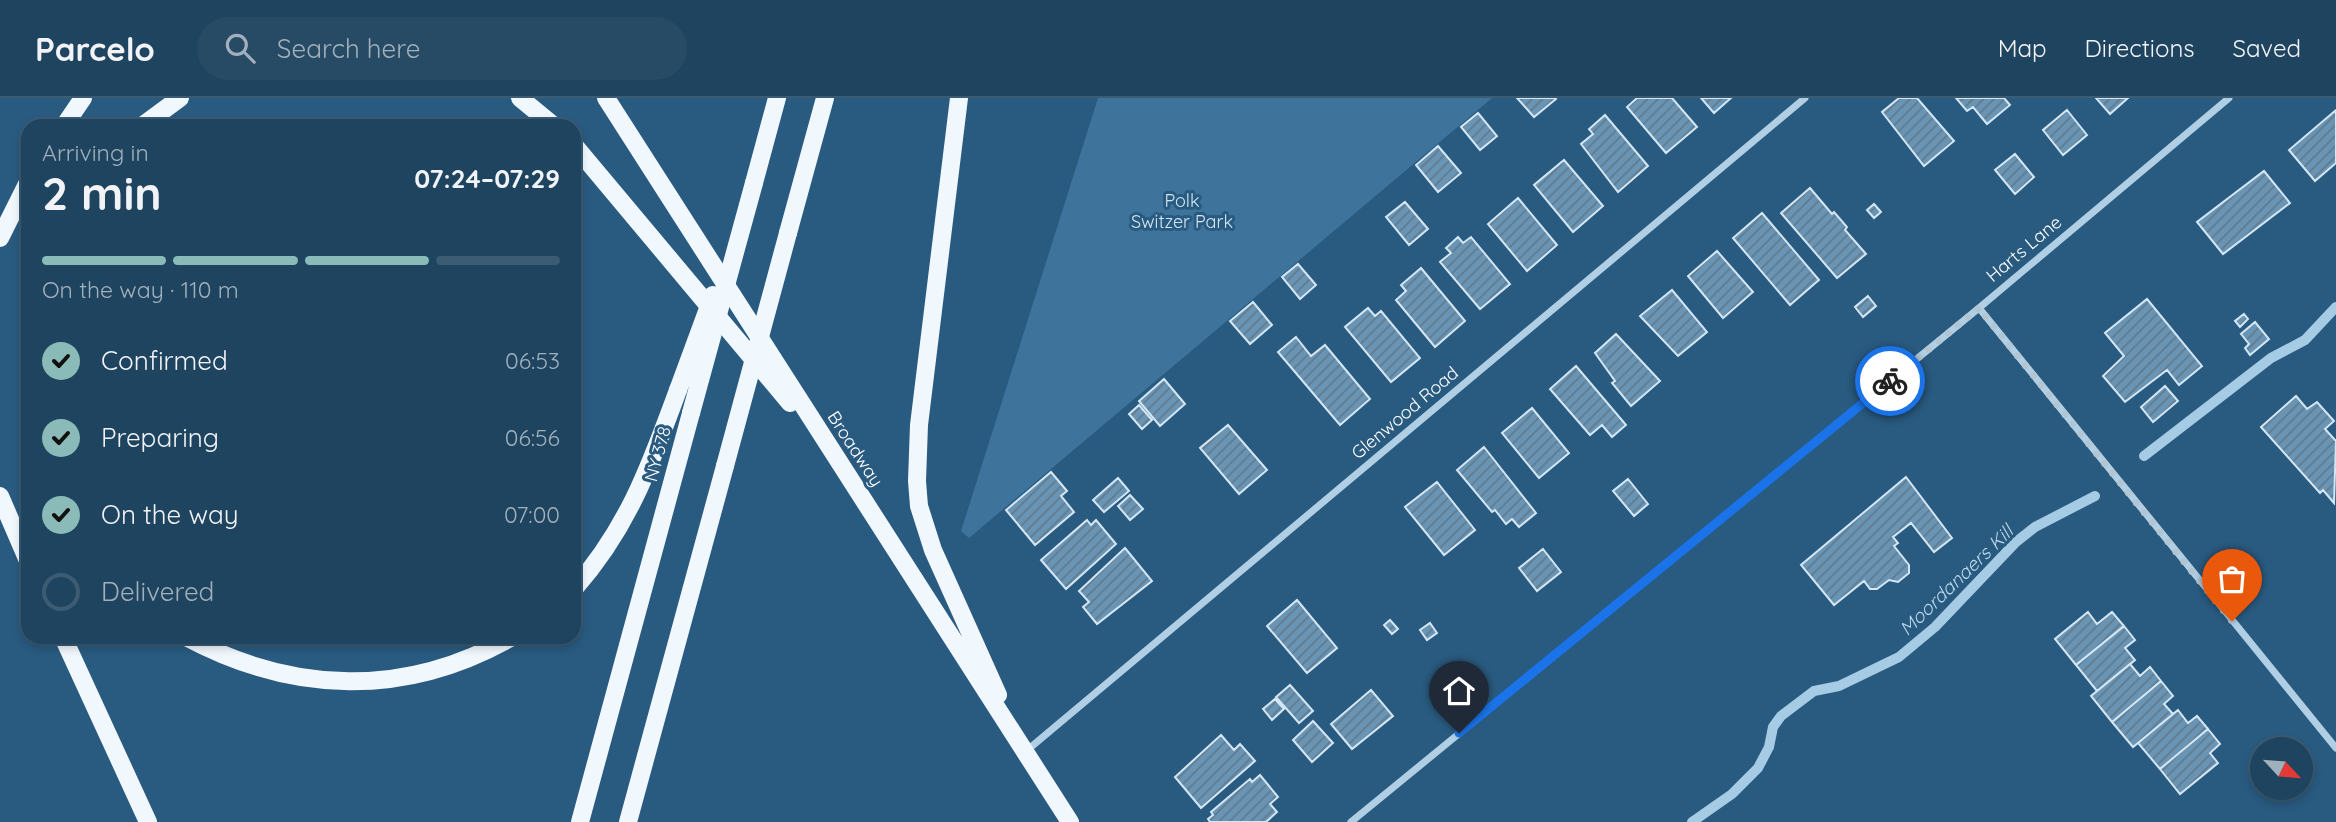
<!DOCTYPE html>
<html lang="en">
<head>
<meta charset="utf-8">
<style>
	:root { --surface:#1f445f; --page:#274b65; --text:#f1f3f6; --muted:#a1b0bd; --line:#3c5c74; --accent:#8bbbb9 }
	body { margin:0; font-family:Quicksand,sans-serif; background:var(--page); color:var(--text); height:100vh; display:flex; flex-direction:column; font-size:26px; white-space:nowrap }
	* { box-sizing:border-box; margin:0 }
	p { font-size:23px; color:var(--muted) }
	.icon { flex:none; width:38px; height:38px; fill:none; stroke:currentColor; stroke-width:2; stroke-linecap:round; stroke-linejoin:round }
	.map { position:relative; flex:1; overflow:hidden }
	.drawer { position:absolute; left:21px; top:21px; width:560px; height:525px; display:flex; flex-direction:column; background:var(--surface); border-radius:21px; box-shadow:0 4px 10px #0003,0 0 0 2px var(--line) }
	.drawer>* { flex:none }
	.needle { width:46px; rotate:116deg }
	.fabs { position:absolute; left:2250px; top:639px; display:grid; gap:14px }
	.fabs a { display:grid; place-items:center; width:63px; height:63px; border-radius:50%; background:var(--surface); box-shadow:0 4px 10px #0003,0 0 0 2px var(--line); font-size:35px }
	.pin { position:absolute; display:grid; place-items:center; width:60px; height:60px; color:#fff; margin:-72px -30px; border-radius:50% 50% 50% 0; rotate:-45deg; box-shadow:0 0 7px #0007 }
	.pin .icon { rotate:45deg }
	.courier { position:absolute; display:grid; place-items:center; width:70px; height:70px; margin:-35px; border:5px solid #1a73e8; border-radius:50%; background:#fff; color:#222; box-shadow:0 2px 9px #0007 }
	.summary em { font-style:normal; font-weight:700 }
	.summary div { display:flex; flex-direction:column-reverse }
	.summary { display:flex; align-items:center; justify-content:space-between; height:119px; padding:0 21px }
	h1 { font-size:46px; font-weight:700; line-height:52px }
	.bar { display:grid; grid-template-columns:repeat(4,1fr); gap:10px 7px; align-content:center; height:84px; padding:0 21px }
	.bar i { height:9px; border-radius:5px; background:var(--line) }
	.bar .current { background:var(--accent) }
	.bar p { grid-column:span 4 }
	ol { padding:0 21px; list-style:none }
	li { display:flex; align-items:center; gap:21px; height:77px }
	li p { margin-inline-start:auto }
	li .icon { padding:7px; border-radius:50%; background:var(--accent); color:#111; stroke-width:4 }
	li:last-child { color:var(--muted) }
	li i { width:38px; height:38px; border:4px solid var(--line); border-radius:50% }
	header { display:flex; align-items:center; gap:42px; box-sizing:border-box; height:98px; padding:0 35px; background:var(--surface); border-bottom:2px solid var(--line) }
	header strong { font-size:33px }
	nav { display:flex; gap:38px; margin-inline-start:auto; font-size:24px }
	.search { width:490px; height:63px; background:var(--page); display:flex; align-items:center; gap:18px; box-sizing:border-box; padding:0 24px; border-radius:38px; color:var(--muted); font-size:26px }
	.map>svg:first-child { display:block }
	.green { fill:#3e749c }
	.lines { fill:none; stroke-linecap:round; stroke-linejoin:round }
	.stream { stroke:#a5cbe5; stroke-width:10 }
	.building { fill:url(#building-hatch); stroke:#d3e6f4; stroke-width:2 }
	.minor { stroke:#b0cfe5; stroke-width:7 }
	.primary { stroke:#f0f7fd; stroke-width:18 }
	.primary-bridge { stroke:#f0f7fd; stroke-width:18 }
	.done { stroke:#b4c5d2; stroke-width:7; stroke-dasharray:0 12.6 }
	.route { stroke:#1a73e8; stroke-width:9 }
	.labels { text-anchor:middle; stroke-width:6; stroke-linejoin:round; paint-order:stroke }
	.park-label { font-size:18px; fill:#d3e6f4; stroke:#295a7f }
	.street-label { font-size:18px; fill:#fff; stroke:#295a7f }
	.water-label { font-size:19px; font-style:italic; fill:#bbd8ed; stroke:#295a7f }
</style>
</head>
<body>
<header>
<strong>Parcelo</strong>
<div class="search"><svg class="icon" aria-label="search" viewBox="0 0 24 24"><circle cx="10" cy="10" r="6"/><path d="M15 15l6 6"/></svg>Search here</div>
<nav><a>Map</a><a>Directions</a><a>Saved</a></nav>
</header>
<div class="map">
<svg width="2336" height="724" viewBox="0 0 2336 724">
	<defs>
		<pattern id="building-hatch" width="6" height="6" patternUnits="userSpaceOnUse" patternTransform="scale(1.75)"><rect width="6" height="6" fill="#6994b3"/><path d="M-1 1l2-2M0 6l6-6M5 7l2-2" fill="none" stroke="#5f7b8f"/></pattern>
	</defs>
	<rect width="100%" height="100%" fill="#295a7f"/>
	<path class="green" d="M 1098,0 L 1492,0 L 969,440 L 961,433 Z"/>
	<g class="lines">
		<path class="stream" d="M 2144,358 L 2271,260 L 2305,242 L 2336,209
			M 1692,724 L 1732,696 L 1758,670 L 1769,649 L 1773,629 L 1781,618 L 1814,593 L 1839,588 L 1899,559 L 1935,529 L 2016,444 L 2035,429 L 2095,398"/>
	</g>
	<path class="building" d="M 1517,0 L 1555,0 L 1556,1 L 1534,19 Z
		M 1637,0 L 1672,0 L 1697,29 L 1666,55 L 1627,9 Z
		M 1701,0 L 1731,0 L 1714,15 Z
		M 1899,0 L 1917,0 L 1954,43 L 1924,68 L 1882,14 Z
		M 1956,0 L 2004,0 L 2010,7 L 1987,26 L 1973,9 L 1967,13 Z
		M 2096,0 L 2128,0 L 2110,16 Z
		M 2067,12 L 2087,37 L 2063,57 L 2043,32 Z
		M 2336,12 L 2336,65 L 2315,83 L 2289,52 Z
		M 1478,15 L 1497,38 L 1480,52 L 1461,29 Z
		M 1605,17 L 1648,68 L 1618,94 L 1581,46 L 1593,36 L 1589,31 Z
		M 1438,48 L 1461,75 L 1438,94 L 1416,67 Z
		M 2015,56 L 2034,79 L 2015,96 L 1995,72 Z
		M 1564,62 L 1603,108 L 1573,134 L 1534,87 Z
		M 2264,73 L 2290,105 L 2223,156 L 2197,124 Z
		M 1810,90 L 1832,116 L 1834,114 L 1847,129 L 1845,132 L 1866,156 L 1837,180 L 1781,115 Z
		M 1518,100 L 1557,147 L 1527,173 L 1488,126 Z
		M 1405,104 L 1428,131 L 1409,147 L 1386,119 Z
		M 1874,106 L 1881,114 L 1874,120 L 1867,112 Z
		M 1762,115 L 1819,182 L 1790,207 L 1733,140 Z
		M 1458,139 L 1463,145 L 1471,139 L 1510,186 L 1480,211 L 1440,164 L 1451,155 L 1446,150 Z
		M 1717,153 L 1753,194 L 1723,220 L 1688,178 Z
		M 1298,166 L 1316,187 L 1300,201 L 1282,179 Z
		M 1421,170 L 1465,223 L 1435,249 L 1396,202 L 1406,193 L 1401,187 Z
		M 1672,192 L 1707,234 L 1678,258 L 1640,218 Z
		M 1868,198 L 1876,208 L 1863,219 L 1855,209 Z
		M 2147,201 L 2202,268 L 2179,287 L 2167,272 L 2125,304 L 2103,278 L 2124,258 L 2105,235 Z
		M 1253,204 L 1272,227 L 1250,246 L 1230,223 Z
		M 1368,210 L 1375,218 L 1381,213 L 1420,260 L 1391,284 L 1345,229 Z
		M 2244,216 L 2248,221 L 2240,229 L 2235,223 Z
		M 2255,224 L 2269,241 L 2250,257 L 2245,250 L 2249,246 L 2241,236 Z
		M 1616,236 L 1660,283 L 1631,308 L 1612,285 L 1615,283 L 1595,255 Z
		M 1296,239 L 1311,258 L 1325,247 L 1370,301 L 1340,327 L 1278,254 Z
		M 1576,268 L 1626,327 L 1612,339 L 1602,327 L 1590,337 L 1550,291 Z
		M 1164,281 L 1185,306 L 1160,328 L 1139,303 Z
		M 2165,288 L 2178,303 L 2153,324 L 2141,309 Z
		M 2296,298 L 2307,311 L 2317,304 L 2334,323 L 2325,331 L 2336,343 L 2334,405 L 2323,392 L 2320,395 L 2261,329 Z
		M 1139,307 L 1152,322 L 1142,331 L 1129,316 Z
		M 1532,310 L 1569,355 L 1539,380 L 1502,335 Z
		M 1228,327 L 1267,372 L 1239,396 L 1200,350 Z
		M 1484,349 L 1536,415 L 1519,429 L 1512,421 L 1506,426 L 1495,412 L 1492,414 L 1457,372 Z
		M 1051,374 L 1067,393 L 1061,398 L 1074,414 L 1035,447 L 1006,412 Z
		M 1906,379 L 1952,440 L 1934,454 L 1911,425 L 1893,439 L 1898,445 L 1894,448 L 1909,467 L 1909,475 L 1898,484 L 1889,482 L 1877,491 L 1870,491 L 1864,483 L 1834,507 L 1801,467 Z
		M 1118,380 L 1129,393 L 1104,414 L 1093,402 Z
		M 1628,381 L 1648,406 L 1634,418 L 1613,393 Z
		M 1437,384 L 1475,432 L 1444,457 L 1405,409 Z
		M 1130,397 L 1143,411 L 1130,422 L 1118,408 Z
		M 1087,422 L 1091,427 L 1096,422 L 1116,446 L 1066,491 L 1041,462 Z
		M 1125,450 L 1152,483 L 1097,526 L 1083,509 L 1089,504 L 1079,493 Z
		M 1543,451 L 1561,474 L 1537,493 L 1519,470 Z
		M 1297,502 L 1337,550 L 1307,575 L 1267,528 Z
		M 2088,514 L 2097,526 L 2112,514 L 2124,528 L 2076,567 L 2055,541 Z
		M 1390,522 L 1398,531 L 1392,536 L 1384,527 Z
		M 1430,525 L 1437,535 L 1427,542 L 1420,532 Z
		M 2124,528 L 2135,542 L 2125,550 L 2135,562 L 2097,593 L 2076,567 Z
		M 2130,566 L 2140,578 L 2150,569 L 2161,583 L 2112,624 L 2091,598 Z
		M 2161,583 L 2173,598 L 2164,606 L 2173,616 L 2133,649 L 2112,624 Z
		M 1290,587 L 1313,613 L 1299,625 L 1276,599 Z
		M 1371,592 L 1393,618 L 1352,651 L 1331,626 Z
		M 1275,601 L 1284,611 L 1272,622 L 1263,611 Z
		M 2178,612 L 2188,625 L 2197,618 L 2208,631 L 2160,671 L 2138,645 Z
		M 1313,623 L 1333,645 L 1312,664 L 1293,642 Z
		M 2208,631 L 2220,646 L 2210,655 L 2218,665 L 2180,696 L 2160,671 Z
		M 1221,637 L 1234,652 L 1240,646 L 1255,663 L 1201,710 L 1175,679 Z
		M 1260,677 L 1278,699 L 1270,706 L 1277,714 L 1266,724 L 1210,724 L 1208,721 L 1213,717 L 1211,714 L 1250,681 L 1252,684 Z"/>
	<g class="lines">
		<path class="minor" d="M 1979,210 L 2336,650
			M 1025,654 L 1805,0
			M 1351,724 L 1979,210 L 2229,0"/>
		<path class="primary" d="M 520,0 L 554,28
			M 606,0 L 1070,724
			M 959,0 L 919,327 L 917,383 L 919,408 L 933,452 L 998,597
			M 64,28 L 83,0
			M 142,28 L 180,0
			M 574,47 L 790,305
			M 754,85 L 777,0
			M 788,135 L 825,0
			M 0,140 L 28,84
			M 0,398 L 28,463
			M 574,491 C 628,430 650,368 678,292
			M 63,539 L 148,724
			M 186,539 C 293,596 405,600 512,539
			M 580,724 L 691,315
			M 628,724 L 725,368"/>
		<path class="primary-bridge" d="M 678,292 L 713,197
			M 691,315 L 754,85
			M 725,368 L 788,135"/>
	</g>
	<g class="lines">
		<path class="done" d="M 1890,283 L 1979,210 L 2232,523"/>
		<path class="route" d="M 1459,635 L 1890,283"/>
	</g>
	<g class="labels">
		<g class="park-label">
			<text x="1182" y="109">Polk<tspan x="1182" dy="21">Switzer Park</tspan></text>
		</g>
		<g class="street-label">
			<text transform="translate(2024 151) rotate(-40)" y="6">Harts Lane</text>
			<text transform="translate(1405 315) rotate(-40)" y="6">Glenwood Road</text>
			<text transform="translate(855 351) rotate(57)" y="6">Broadway</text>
			<text transform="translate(658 356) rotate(-75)" y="6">NY 378</text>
		</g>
		<g class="water-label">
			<text transform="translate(1956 482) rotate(-44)" y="7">Moordanaers Kill</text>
		</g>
	</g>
</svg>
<div class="fabs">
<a><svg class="needle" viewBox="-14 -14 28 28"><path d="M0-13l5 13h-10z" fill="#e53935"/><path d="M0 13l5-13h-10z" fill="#a1b0bd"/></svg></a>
</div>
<div class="pin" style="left:2232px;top:523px;background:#ea580c"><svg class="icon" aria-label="bag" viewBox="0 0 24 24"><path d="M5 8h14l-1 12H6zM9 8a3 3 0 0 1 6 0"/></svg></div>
<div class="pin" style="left:1459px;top:635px;background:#1f2937"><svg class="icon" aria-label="home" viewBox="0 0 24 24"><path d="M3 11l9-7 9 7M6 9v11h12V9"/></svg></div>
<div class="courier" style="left:1890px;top:283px"><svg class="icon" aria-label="bike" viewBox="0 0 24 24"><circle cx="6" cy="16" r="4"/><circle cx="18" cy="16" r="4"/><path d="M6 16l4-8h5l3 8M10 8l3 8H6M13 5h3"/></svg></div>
<section class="drawer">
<div class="summary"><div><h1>2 min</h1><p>Arriving in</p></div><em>07:24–07:29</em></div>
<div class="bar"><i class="current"></i><i class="current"></i><i class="current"></i><i></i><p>On the way · 110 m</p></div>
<ol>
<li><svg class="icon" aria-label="check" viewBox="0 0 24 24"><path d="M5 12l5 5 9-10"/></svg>Confirmed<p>06:53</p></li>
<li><svg class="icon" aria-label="check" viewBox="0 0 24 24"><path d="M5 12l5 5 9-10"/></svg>Preparing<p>06:56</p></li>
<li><svg class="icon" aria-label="check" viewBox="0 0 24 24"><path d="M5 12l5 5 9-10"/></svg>On the way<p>07:00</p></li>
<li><i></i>Delivered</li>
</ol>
</section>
</div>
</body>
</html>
